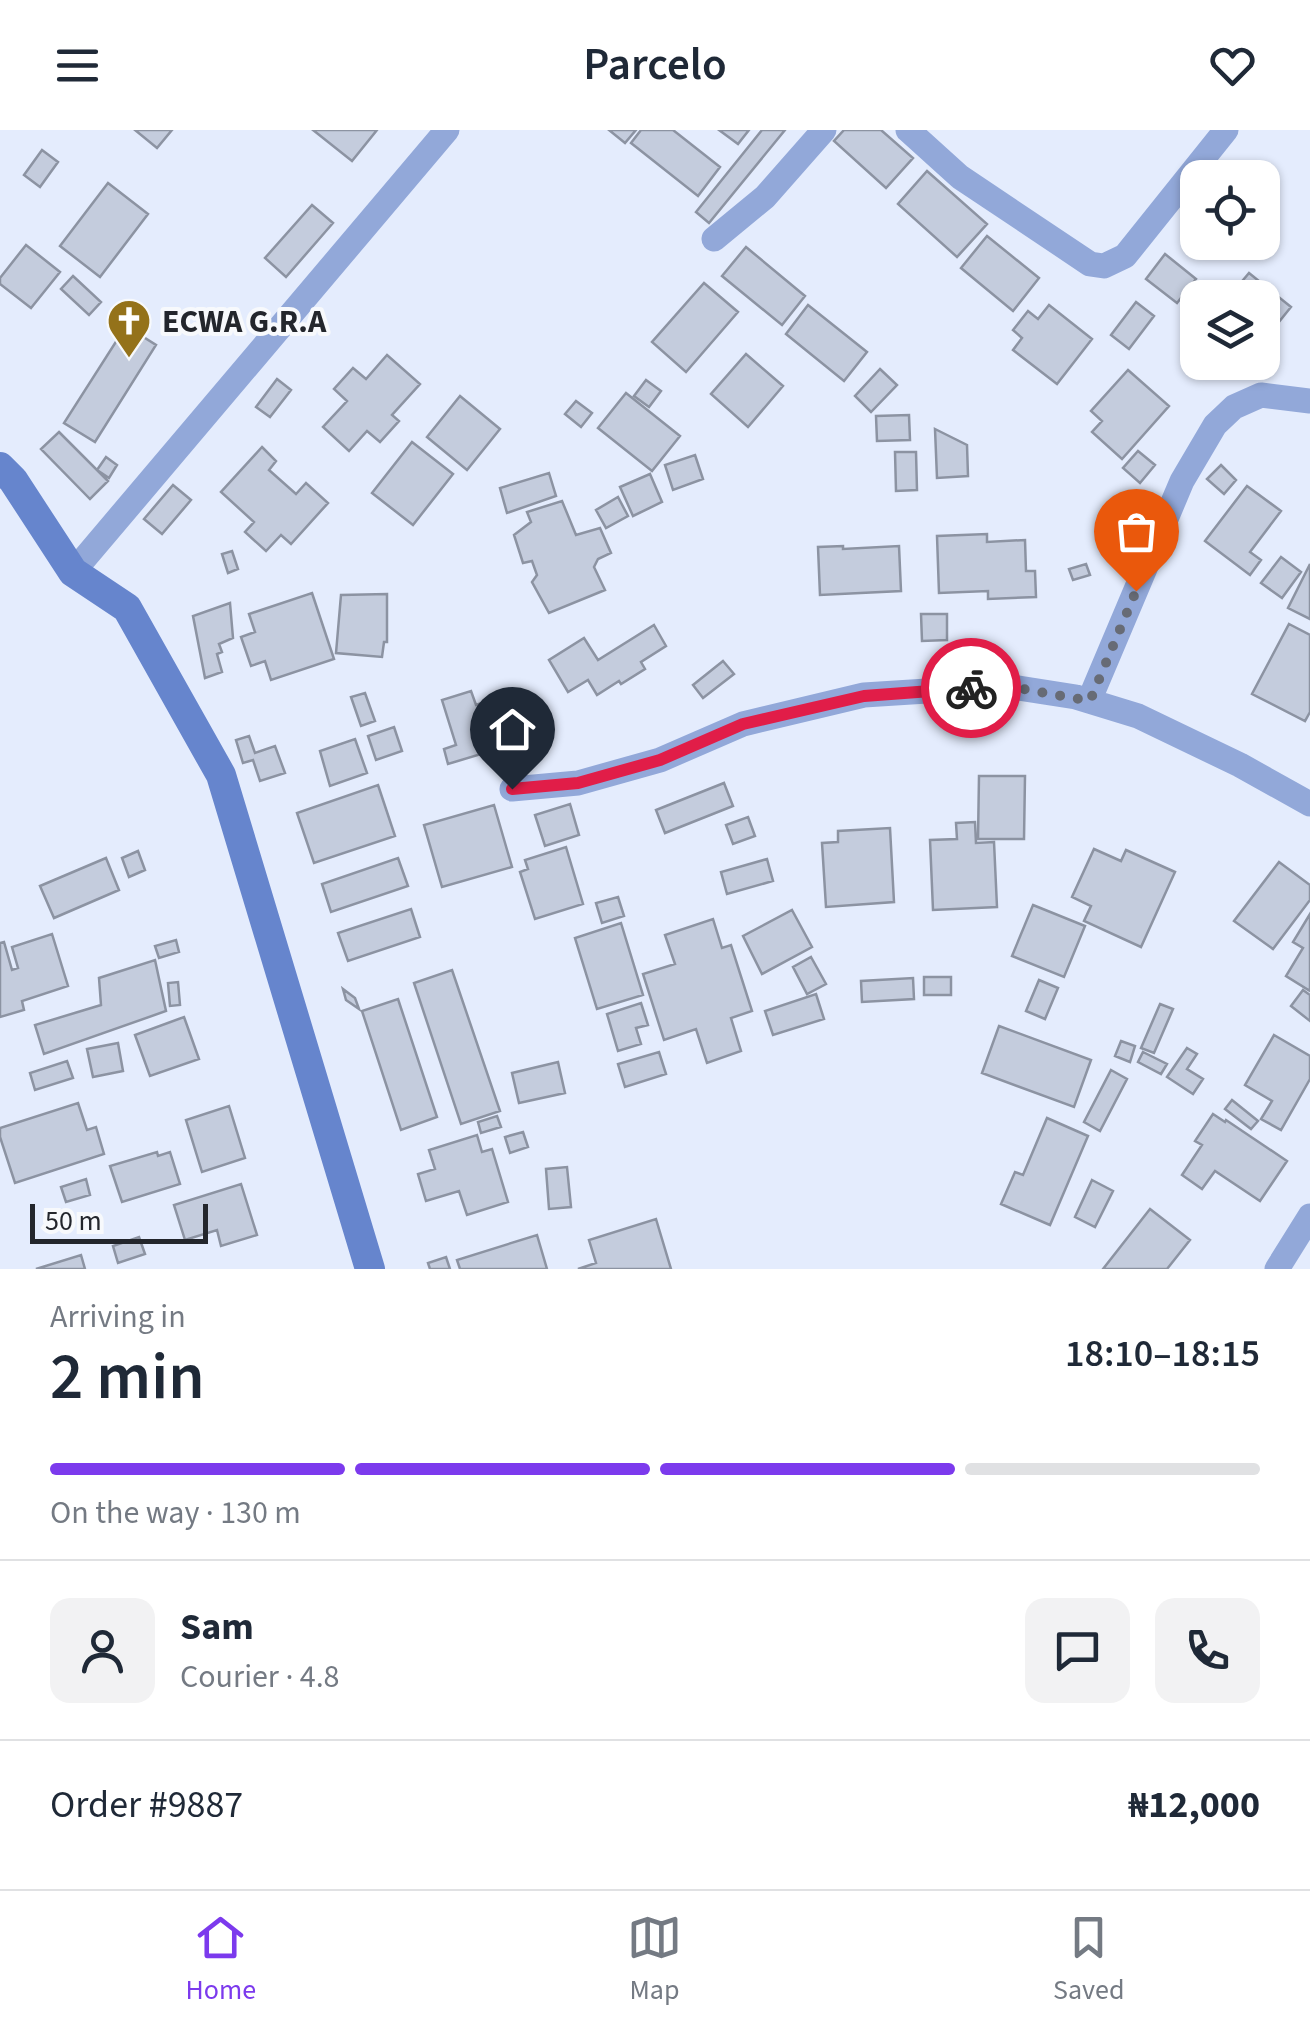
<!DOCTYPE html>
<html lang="en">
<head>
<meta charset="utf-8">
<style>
	:root { --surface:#fff; --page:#f2f2f3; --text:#1f2937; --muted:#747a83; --line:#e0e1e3; --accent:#7c3aed }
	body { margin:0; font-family:"Source Sans 3",sans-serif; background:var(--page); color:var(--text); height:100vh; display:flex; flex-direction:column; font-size:38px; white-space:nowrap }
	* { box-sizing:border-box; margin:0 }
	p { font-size:32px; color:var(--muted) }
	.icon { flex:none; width:55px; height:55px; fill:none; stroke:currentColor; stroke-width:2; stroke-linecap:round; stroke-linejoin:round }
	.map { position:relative; height:1139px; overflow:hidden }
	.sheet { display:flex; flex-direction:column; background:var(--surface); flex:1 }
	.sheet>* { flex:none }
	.tools { position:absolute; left:1180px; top:30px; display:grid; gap:20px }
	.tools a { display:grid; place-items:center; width:100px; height:100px; border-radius:20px; background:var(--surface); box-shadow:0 2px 8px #0004; font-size:50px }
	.scale { position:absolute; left:30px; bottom:25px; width:178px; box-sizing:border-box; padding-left:10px; border:5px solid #23262c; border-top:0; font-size:28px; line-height:35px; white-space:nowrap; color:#23262c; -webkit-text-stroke:8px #f7f9fc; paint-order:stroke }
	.pin { position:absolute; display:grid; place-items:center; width:85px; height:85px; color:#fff; margin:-102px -42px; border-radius:50% 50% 50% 0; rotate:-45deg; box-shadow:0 0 10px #0007 }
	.pin .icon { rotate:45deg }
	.courier { position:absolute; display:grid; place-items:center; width:100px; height:100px; margin:-50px; border:8px solid #e11d48; border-radius:50%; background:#fff; color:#222; box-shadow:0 2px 12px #0007 }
	.headline em { font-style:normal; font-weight:600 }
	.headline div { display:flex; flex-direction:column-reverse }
	.headline { display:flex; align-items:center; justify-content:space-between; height:170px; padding:0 50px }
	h1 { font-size:65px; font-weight:600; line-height:75px }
	.bar { display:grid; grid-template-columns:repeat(4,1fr); gap:15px 10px; align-content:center; height:120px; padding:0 50px }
	.bar i { height:12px; border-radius:8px; background:var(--line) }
	.bar .on { background:var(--accent) }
	.bar p { grid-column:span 4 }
	.line { display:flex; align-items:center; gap:25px; padding:0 50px; border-top:2px solid var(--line) }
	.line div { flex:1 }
	.round { display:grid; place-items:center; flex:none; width:105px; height:105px; border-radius:20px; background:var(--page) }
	header { display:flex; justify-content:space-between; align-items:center; height:130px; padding:0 50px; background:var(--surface); font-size:45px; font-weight:600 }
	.tab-bar { display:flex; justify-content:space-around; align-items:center; height:140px; border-top:2px solid var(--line); background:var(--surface); font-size:28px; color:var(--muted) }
	.tab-bar a { display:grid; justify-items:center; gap:5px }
	.tab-bar .on { color:var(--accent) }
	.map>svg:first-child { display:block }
	.building { fill:#c4ccdd; stroke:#8c93a2; stroke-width:2.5 }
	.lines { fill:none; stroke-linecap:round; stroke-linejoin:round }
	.street { stroke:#92a8d9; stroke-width:25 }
	.secondary { stroke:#6685cd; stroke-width:30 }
	.done { stroke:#676b75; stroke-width:10; stroke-dasharray:0 18 }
	.route { stroke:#e11d48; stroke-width:12 }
	.labels { text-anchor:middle; stroke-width:8; stroke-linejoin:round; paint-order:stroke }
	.poi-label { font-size:32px; font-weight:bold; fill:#23262c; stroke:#f7f9fc; text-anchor:start }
</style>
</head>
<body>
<header><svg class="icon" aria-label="menu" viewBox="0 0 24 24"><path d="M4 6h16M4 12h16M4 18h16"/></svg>Parcelo<svg class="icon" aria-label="heart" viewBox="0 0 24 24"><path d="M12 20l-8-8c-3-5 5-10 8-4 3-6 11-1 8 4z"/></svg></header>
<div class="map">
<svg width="1310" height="1139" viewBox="0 0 1310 1139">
	<rect width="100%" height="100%" fill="#e4ecfd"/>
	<path class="building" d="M 135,0 L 172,0 L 157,18 Z
		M 313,0 L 377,0 L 352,31 Z
		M 609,0 L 636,0 L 625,13 Z
		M 641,0 L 673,0 L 720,37 L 698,66 L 631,13 Z
		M 719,0 L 749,0 L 738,14 Z
		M 762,0 L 785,0 L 709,93 L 696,82 Z
		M 844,0 L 881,0 L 913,28 L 886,58 L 834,11 Z
		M 42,20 L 58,32 L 40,57 L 24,45 Z
		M 927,41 L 987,94 L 957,127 L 898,74 Z
		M 108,53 L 148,84 L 100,147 L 60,116 Z
		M 312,75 L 333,93 L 286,147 L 265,128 Z
		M 987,106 L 1039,148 L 1013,181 L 961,138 Z
		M 26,115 L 60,142 L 31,178 L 0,154 L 0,148 Z
		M 746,117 L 805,166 L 782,195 L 722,146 Z
		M 1165,124 L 1196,149 L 1177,173 L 1146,149 Z
		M 1249,143 L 1291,177 L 1262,213 L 1262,168 L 1241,168 L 1234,161 Z
		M 73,146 L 101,172 L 89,185 L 61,159 Z
		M 704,153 L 738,182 L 686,242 L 652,212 Z
		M 1136,172 L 1154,186 L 1129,219 L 1111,205 Z
		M 808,175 L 867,222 L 844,251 L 786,204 Z
		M 1049,175 L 1092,209 L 1057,254 L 1013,220 L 1022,208 L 1013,200 L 1028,181 L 1038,189 Z
		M 126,196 L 156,215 L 95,312 L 64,293 Z
		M 746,224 L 783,256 L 748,297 L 711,264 Z
		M 387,225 L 420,254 L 392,285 L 399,291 L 380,312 L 367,301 L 349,321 L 323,297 L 347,271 L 334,259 L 353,238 L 366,249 Z
		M 880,239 L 897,255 L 871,282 L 855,266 Z
		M 1128,240 L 1169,276 L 1122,329 L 1092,302 L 1102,291 L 1091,281 Z
		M 277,249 L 291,260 L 270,287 L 256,277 Z
		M 646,250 L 661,261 L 649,277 L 634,266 Z
		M 626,263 L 680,306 L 652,341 L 598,298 Z
		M 460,266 L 500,299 L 467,340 L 427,307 Z
		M 576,271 L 592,283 L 581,297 L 565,284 Z
		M 909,285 L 910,310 L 877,311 L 876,286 Z
		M 935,299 L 967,315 L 968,346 L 937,348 Z
		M 59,302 L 108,351 L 90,369 L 41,319 Z
		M 412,312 L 453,344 L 413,395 L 372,363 Z
		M 262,317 L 276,331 L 269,340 L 296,364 L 306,353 L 328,373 L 291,414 L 281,405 L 266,421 L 245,402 L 254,392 L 221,362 Z
		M 1138,321 L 1155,335 L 1140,353 L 1123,338 Z
		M 895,322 L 916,322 L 917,360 L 896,361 Z
		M 695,325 L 703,349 L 673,360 L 665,335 Z
		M 106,327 L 117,335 L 109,348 L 97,340 Z
		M 1221,335 L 1236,350 L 1224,364 L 1207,349 Z
		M 549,343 L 556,366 L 507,383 L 500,358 Z
		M 650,344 L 662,372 L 633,386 L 620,357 Z
		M 173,355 L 191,370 L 162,404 L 144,389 Z
		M 1247,356 L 1281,381 L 1250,422 L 1261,430 L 1250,445 L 1205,411 Z
		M 618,367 L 628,386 L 606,398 L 596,380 Z
		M 562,371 L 576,405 L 600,398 L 611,423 L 598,429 L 594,437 L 605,460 L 549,483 L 532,452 L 537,445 L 532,431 L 523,433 L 514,405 L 531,392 L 527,382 Z
		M 987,404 L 987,412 L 1025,410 L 1026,441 L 1035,441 L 1036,467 L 988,469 L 988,461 L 939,463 L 937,406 Z
		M 843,416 L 843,419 L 899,416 L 901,461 L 820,465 L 818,417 Z
		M 232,421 L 238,439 L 228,443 L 222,424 Z
		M 1281,427 L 1301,442 L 1282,468 L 1261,453 Z
		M 1086,434 L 1090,445 L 1073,450 L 1069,439 Z
		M 1310,434 L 1310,489 L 1288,478 Z
		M 312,463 L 334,529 L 271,550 L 265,531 L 251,536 L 241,507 L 255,502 L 249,484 Z
		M 387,464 L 387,512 L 384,512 L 382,527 L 336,523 L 341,465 Z
		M 230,473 L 233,508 L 219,514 L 222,522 L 217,524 L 222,542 L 205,548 L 193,486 Z
		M 921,484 L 947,484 L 947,510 L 922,511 Z
		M 1289,494 L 1310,505 L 1310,582 L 1305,591 L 1252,564 Z
		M 654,495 L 666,516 L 641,532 L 645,539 L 621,554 L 619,551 L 597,565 L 588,550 L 568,562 L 549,530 L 584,508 L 598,530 Z
		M 723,531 L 734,544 L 703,568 L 693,555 Z
		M 471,561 L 476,575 L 499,567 L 514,614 L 448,634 L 444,619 L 456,615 L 442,570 Z
		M 365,563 L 375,591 L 361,596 L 351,567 Z
		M 394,597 L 402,621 L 376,630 L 368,606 Z
		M 249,606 L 255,623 L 275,616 L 285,643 L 260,651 L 253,630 L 243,633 L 236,610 Z
		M 355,609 L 367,643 L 330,656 L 320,621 Z
		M 979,646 L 1025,646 L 1024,709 L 978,709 Z
		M 724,653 L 733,676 L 665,703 L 656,680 Z
		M 378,655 L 395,706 L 314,733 L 297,683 Z
		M 570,674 L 579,705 L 545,716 L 535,685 Z
		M 494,675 L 512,737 L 442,757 L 424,695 Z
		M 748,687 L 755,706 L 733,714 L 726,695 Z
		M 975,692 L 976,713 L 994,712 L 997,777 L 933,780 L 930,710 L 957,709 L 956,693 Z
		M 890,698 L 894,772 L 826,777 L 822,713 L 838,712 L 838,701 Z
		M 566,717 L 583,774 L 535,789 L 520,742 L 528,739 L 525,730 Z
		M 1094,719 L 1121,731 L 1126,720 L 1175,742 L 1141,817 L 1084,791 L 1091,776 L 1072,767 Z
		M 138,721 L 145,740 L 129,747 L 122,728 Z
		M 106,728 L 119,760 L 54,788 L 40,756 Z
		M 398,728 L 408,756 L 331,782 L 322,754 Z
		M 767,729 L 773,751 L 727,764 L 721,742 Z
		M 1279,732 L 1310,755 L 1310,770 L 1273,819 L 1234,791 Z
		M 618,767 L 624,786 L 602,793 L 596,773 Z
		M 1033,775 L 1085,796 L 1064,847 L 1012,826 Z
		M 411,779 L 420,807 L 348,831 L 338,803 Z
		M 792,780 L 812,817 L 762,844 L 743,806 Z
		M 1310,784 L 1310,861 L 1286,846 L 1303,818 L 1293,812 Z
		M 713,789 L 722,818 L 731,815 L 752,881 L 731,888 L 741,921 L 707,933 L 696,899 L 664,910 L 643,844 L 675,834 L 665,805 Z
		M 621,793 L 643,865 L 597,879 L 575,808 Z
		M 52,804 L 68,856 L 22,871 L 24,880 L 0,887 L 0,813 L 4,812 L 12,840 L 18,838 L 12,817 Z
		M 176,810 L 179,822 L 159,828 L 155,816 Z
		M 811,827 L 826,854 L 807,864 L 793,837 Z
		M 155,830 L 166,881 L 44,924 L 35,895 L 101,875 L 99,848 Z
		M 452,840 L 500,981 L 461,994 L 414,853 Z
		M 924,847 L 951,847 L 951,865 L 924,865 Z
		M 913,848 L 914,869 L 862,872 L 861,851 Z
		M 1039,850 L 1058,858 L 1045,889 L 1026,881 Z
		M 178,852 L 180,875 L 170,876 L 168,853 Z
		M 343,859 L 355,868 L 359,879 L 346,870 Z
		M 1303,860 L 1310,865 L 1310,891 L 1291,876 Z
		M 816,864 L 824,889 L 773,905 L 765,881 Z
		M 398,869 L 437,987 L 401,1000 L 362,881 Z
		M 641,873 L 648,895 L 636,898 L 641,914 L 618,921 L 607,884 Z
		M 1160,874 L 1173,879 L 1154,923 L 1141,918 Z
		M 184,887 L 199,929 L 150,946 L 135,905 Z
		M 999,896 L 1091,930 L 1074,977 L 982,943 Z
		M 1274,905 L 1310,926 L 1310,949 L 1281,1000 L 1261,989 L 1272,971 L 1245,955 Z
		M 1121,911 L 1135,916 L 1130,932 L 1115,926 Z
		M 118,913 L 123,941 L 93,947 L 87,919 Z
		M 1187,918 L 1197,924 L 1187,939 L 1203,949 L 1193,964 L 1167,947 Z
		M 659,922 L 666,944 L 625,957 L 618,934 Z
		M 1143,922 L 1167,934 L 1161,944 L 1138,932 Z
		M 67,931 L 73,948 L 35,960 L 30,943 Z
		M 558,932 L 565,963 L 519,973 L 512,943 Z
		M 1111,940 L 1127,949 L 1100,1001 L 1084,992 Z
		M 1232,970 L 1258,991 L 1251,999 L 1225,979 Z
		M 78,973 L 87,1000 L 96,997 L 104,1024 L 15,1053 L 0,1007 L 0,998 Z
		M 229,976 L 245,1028 L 202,1042 L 186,990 Z
		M 1213,984 L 1225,992 L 1226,990 L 1287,1031 L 1260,1071 L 1215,1041 L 1202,1059 L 1182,1045 L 1202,1015 L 1195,1011 Z
		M 497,986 L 501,997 L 481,1003 L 478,992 Z
		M 1047,988 L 1088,1006 L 1050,1095 L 1001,1074 L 1015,1042 L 1023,1045 Z
		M 523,1002 L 528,1017 L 510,1023 L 505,1007 Z
		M 477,1005 L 482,1022 L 492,1019 L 508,1072 L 467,1085 L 459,1061 L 426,1071 L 418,1044 L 435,1039 L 429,1020 Z
		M 157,1022 L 158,1026 L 170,1022 L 180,1054 L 122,1072 L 110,1036 Z
		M 567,1037 L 571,1077 L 549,1079 L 546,1039 Z
		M 86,1049 L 90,1065 L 66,1072 L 61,1057 Z
		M 1092,1050 L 1113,1061 L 1095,1097 L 1075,1087 Z
		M 241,1054 L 257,1105 L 221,1116 L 217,1100 L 185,1110 L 174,1075 Z
		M 1150,1079 L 1190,1110 L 1167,1139 L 1103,1139 Z
		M 656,1089 L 671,1139 L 578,1139 L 596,1133 L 589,1110 Z
		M 537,1105 L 547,1139 L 460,1139 L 457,1130 Z
		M 139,1107 L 145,1124 L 118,1133 L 113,1116 Z
		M 81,1125 L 85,1139 L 36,1139 Z
		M 446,1127 L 450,1139 L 430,1139 L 428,1133 Z"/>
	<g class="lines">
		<path class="street" d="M 908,0 L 960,47 L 1090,134 L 1104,136 L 1125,126 L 1226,0
			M 714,109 L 765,67 L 824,0
			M 73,442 L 447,0
			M 1089,571 L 1182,351 L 1215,295 L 1234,277 L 1261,265 L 1310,271
			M 512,659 L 578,653 L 660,630 L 743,594 L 864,565 L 1006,556 L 1076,567 L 1138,586 L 1240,635 L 1310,674
			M 1277,1139 L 1310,1086"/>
		<path class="secondary" d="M 0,337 L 13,350 L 73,442 L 127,478 L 221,645 L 370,1139"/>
	</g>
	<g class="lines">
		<path class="done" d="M 971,558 L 1006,556 L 1090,571 L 1136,461"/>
		<path class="route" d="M 512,659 L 578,653 L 660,630 L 743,594 L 864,566 L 971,558"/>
	</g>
	<defs>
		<symbol id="church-pin" viewBox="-11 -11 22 30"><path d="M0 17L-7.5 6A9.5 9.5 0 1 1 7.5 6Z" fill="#94721a" stroke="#f7f9fc"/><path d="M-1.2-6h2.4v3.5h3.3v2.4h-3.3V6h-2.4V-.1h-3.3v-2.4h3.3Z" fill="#fff"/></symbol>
	</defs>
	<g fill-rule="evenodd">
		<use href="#church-pin" x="104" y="166" width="50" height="68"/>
	</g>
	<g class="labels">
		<g class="poi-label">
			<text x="162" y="202">ECWA G.R.A</text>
		</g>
	</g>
</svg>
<div class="tools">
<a><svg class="icon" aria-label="locate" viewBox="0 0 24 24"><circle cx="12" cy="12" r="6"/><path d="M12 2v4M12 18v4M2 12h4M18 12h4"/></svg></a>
<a><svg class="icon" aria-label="layers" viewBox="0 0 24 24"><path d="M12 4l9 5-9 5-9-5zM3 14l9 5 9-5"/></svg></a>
</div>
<div class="scale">50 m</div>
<div class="pin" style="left:1136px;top:461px;background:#ea580c"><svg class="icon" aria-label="bag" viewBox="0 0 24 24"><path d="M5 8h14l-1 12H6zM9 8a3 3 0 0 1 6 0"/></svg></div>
<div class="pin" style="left:512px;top:659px;background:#1f2937"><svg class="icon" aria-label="home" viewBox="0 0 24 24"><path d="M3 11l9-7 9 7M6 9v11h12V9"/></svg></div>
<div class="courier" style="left:971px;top:558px"><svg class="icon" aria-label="bike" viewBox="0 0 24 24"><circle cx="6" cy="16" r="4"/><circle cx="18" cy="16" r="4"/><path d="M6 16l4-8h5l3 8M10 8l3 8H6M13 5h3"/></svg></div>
</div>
<section class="sheet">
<div class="headline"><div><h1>2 min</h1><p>Arriving in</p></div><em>18:10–18:15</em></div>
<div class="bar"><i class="on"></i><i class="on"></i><i class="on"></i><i></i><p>On the way · 130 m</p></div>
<div class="line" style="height:180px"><a class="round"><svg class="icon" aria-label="person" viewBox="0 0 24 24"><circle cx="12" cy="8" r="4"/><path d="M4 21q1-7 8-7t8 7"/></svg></a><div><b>Sam</b><p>Courier · 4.8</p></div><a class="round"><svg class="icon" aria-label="chat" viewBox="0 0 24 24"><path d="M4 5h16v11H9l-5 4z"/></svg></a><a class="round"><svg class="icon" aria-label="phone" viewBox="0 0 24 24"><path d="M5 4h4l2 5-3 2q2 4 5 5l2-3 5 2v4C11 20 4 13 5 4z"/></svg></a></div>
<div class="line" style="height:130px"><div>Order #9887</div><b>₦12,000</b></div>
</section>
<nav class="tab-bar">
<a class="on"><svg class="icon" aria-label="home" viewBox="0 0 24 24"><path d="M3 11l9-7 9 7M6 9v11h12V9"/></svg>Home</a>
<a><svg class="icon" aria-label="map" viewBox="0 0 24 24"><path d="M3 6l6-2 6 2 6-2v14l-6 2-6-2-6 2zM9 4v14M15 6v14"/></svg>Map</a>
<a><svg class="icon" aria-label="saved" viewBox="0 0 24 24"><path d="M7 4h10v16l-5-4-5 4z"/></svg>Saved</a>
</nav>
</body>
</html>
